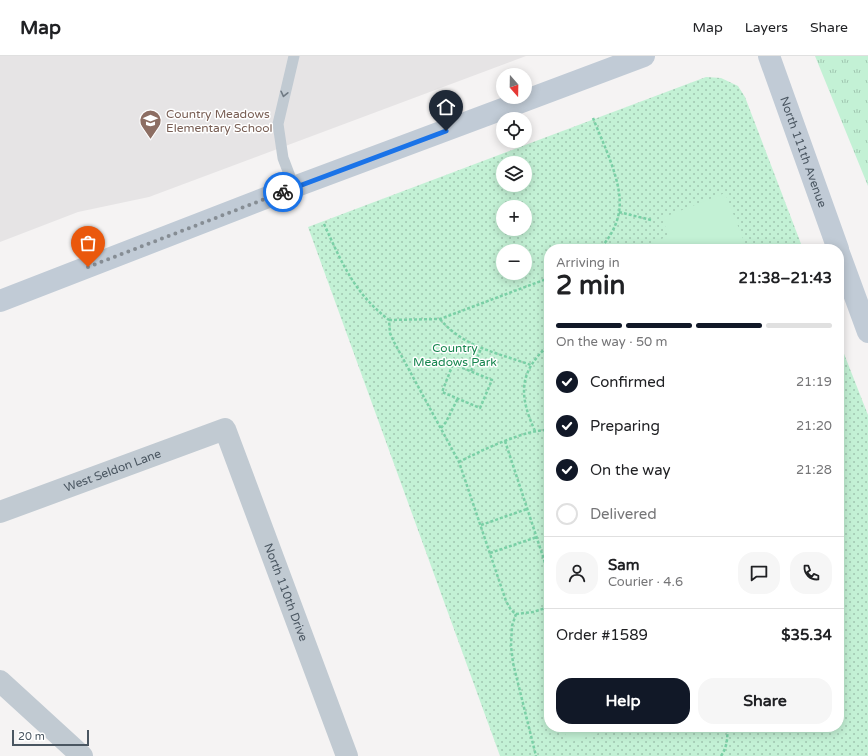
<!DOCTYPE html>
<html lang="en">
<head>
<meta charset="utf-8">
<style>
	:root { --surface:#fff; --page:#f6f6f6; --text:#202124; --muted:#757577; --line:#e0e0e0; --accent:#111827 }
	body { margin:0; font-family:"Varela Round",sans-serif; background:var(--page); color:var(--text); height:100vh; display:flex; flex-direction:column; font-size:15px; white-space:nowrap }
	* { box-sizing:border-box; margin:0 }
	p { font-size:13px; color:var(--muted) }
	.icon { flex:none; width:22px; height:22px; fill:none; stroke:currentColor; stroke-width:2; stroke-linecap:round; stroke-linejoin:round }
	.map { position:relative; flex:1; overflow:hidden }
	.details { position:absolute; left:544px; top:188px; width:300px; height:488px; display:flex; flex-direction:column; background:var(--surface); border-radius:16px; box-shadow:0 2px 10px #0003 }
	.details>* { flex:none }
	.needle { width:26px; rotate:160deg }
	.buttons { position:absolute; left:496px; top:12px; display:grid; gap:8px }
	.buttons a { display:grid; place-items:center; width:36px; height:36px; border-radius:50%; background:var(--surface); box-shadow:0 2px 10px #0003; font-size:20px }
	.scale { position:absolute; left:12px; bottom:10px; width:77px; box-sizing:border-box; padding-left:4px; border:2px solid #4a5661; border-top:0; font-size:11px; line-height:14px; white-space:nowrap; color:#4a5661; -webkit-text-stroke:3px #fff; paint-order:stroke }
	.pin { position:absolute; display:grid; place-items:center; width:34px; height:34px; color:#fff; margin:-41px -17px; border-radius:50% 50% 50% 0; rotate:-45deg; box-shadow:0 0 4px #0007 }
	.pin .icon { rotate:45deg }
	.courier { position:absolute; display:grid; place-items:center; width:40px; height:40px; margin:-20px; border:3px solid #1a73e8; border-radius:50%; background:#fff; color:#222; box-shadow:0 1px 5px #0007 }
	.summary em { font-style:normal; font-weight:700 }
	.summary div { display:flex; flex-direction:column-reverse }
	.summary { display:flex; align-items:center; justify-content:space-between; height:68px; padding:0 12px }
	h1 { font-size:26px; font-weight:700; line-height:30px }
	.bar { display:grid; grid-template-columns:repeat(4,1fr); gap:6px 4px; align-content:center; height:48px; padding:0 12px }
	.bar i { height:5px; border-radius:3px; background:var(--line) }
	.bar .current { background:var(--accent) }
	.bar p { grid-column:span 4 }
	.line { display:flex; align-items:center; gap:10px; padding:0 12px; border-top:1px solid var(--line) }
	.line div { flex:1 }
	.round { display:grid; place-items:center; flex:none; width:42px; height:42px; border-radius:16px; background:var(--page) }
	ol { padding:0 12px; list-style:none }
	li { display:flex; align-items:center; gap:12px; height:44px }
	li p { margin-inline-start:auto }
	li .icon { padding:4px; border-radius:50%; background:var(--accent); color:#fff; stroke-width:4 }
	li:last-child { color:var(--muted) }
	li i { width:22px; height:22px; border:2px solid var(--line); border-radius:50% }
	.primary-button { display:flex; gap:8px; margin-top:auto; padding:8px 12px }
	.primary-button a { flex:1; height:46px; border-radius:16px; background:var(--accent); color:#fff; font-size:16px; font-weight:700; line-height:46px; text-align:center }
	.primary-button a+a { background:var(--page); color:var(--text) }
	header { display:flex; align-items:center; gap:24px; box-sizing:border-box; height:56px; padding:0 20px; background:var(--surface); border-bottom:1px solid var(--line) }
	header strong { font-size:19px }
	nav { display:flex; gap:22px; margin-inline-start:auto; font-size:14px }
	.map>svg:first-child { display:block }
	.education { fill:#e6e4e5 }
	.grass { fill:url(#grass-tufts) }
	.park { fill:url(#park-dots); fill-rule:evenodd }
	.garden { fill:#c3f1d5 }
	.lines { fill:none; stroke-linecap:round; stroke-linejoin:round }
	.path { stroke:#7ad0a6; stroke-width:2.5; stroke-dasharray:3 2; stroke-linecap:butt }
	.lane { stroke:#c1cad2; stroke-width:11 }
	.street { stroke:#c1cad2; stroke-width:22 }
	.secondary { stroke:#c1cbd6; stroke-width:22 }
	.oneway { stroke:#6e7983 }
	.done { stroke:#868d94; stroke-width:4; stroke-dasharray:0 7.2 }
	.route { stroke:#1a73e8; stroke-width:5 }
	.labels { text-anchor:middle; stroke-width:3; stroke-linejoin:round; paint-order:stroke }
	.education-label { font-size:12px; fill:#785e54; stroke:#fff; text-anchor:start }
	.street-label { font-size:12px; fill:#4a5661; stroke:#fff }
	.park-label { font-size:12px; fill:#17864f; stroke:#fff }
</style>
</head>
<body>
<header>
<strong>Map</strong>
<nav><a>Map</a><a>Layers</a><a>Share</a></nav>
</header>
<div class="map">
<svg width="868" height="700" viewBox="0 0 868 700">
	<defs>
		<pattern id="grass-tufts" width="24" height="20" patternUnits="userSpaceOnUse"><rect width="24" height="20" fill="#c3f1d5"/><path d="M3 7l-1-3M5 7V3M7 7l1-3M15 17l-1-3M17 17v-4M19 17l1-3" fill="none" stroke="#a0c6b0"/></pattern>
		<pattern id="park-dots" width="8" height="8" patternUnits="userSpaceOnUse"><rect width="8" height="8" fill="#c3f1d5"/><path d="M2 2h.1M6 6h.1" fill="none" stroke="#a0c6b0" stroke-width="1.8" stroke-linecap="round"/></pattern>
	</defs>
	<rect width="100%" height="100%" fill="#f5f3f3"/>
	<path class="education" d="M 0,0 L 526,0 L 149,141 L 78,156 L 0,186 Z"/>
	<path class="grass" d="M 815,0 L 868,0 L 868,130 Z"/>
	<path class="park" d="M 706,21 L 721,22 L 738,30 L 745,41 L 803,193 L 549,193 L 549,671 L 839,671 L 839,285 L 868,359 L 868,700 L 500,700 L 308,171 ZM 503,107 L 525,107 L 525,129 L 503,129 ZM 503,151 L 525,151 L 525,173 L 503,173 ZM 503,195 L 525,195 L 525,217 L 503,217 Z"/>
	<path class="garden" d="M 725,137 L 747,193 L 635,193 L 669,180 L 662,162 Z
		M 563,671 L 607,671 L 608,674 L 568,687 Z"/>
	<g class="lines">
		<path class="path" d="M 593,62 C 603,88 624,128 619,156 C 617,169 609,184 599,193
			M 619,156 L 651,164
			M 324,168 C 342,207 354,237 389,264 L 390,277 L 394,286 L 459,406 L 506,545 L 511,554 L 516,558 L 512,570 L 511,590 L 513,607 L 536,700
			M 440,263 C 463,291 498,297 531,309
			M 389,264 L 440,263 L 549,222
			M 453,308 L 492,324 L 480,352 L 442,336 Z
			M 471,315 L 481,293
			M 441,372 L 446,366 L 458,342
			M 535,375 C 519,340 518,316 549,289
			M 505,385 L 549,519
			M 459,406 C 480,395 526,373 549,374
			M 481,469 L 527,453
			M 490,497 L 537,481
			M 516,558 L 533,556 L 549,551
			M 721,700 C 727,691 728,682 727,671"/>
		<path class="lane" d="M 294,0 L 278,68 L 283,102 L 294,131"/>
		<g class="street">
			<path id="s1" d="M 0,456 L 225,373 L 347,700"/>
			<path d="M 0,625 L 82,700"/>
		</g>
		<g class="secondary">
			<path id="s2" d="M 769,0 L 838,193"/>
			<path d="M 839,197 L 868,276"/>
			<path d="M 0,245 L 294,131 L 644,0"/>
		</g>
	</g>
	<defs><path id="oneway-chevron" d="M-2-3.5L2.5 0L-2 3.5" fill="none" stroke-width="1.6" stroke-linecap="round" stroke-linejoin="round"/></defs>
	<use class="oneway" href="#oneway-chevron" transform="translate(284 38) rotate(103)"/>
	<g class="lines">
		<path class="done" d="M 88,211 L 283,136"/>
		<path class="route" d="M 283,136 L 446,75"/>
	</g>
	<defs>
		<symbol id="school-pin" viewBox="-11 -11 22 30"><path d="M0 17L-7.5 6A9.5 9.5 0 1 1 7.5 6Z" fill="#8d6e63" stroke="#fff"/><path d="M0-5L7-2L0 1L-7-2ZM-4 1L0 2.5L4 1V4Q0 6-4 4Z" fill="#fff"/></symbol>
	</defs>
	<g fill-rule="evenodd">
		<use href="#school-pin" x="138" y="52" width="25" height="34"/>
	</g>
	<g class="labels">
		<g class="education-label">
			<text x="166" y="62">Country Meadows<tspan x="166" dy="14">Elementary School</tspan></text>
		</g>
		<g class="street-label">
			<text dy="4" stroke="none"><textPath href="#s2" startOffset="102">North 111th Avenue</textPath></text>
			<text dy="4" stroke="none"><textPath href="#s1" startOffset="120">West Seldon Lane</textPath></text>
			<text dy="4" stroke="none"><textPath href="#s1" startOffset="414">North 110th Drive</textPath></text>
		</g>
		<g class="park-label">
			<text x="455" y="296">Country<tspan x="455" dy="14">Meadows Park</tspan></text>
		</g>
	</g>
</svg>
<div class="buttons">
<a><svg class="needle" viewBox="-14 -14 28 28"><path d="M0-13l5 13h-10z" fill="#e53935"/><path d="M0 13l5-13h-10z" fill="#757577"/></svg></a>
<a><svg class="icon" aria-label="locate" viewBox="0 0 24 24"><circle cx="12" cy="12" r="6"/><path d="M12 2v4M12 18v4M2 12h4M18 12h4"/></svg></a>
<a><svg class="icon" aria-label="layers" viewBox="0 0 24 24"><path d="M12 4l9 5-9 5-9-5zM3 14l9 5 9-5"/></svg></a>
<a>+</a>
<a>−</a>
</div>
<div class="scale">20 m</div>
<div class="pin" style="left:88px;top:211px;background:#ea580c"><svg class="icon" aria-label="bag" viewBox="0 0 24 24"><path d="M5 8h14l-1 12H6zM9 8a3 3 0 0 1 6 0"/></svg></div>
<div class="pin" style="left:446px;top:75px;background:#1f2937"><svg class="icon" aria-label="home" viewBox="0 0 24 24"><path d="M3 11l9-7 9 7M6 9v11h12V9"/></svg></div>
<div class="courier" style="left:283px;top:136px"><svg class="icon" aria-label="bike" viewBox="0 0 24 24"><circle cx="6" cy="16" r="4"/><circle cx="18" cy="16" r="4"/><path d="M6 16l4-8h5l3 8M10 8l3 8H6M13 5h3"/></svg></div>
<section class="details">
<div class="summary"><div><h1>2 min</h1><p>Arriving in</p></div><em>21:38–21:43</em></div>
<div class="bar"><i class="current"></i><i class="current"></i><i class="current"></i><i></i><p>On the way · 50 m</p></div>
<ol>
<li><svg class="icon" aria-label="check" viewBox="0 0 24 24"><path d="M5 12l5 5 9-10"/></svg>Confirmed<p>21:19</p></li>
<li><svg class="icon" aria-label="check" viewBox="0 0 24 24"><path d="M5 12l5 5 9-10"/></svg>Preparing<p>21:20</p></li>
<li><svg class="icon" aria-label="check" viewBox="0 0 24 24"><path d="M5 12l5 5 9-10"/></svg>On the way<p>21:28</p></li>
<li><i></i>Delivered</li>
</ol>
<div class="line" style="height:72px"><a class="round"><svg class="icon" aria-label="person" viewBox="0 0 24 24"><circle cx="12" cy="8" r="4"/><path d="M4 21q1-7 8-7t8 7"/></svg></a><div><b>Sam</b><p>Courier · 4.6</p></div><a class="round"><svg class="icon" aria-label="chat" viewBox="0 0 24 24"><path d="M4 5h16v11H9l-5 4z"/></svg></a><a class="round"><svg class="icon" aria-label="phone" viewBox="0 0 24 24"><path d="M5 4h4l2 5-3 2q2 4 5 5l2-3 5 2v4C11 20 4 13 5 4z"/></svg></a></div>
<div class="line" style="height:52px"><div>Order #1589</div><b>$35.34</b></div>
<div class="primary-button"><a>Help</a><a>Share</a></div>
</section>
</div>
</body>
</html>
